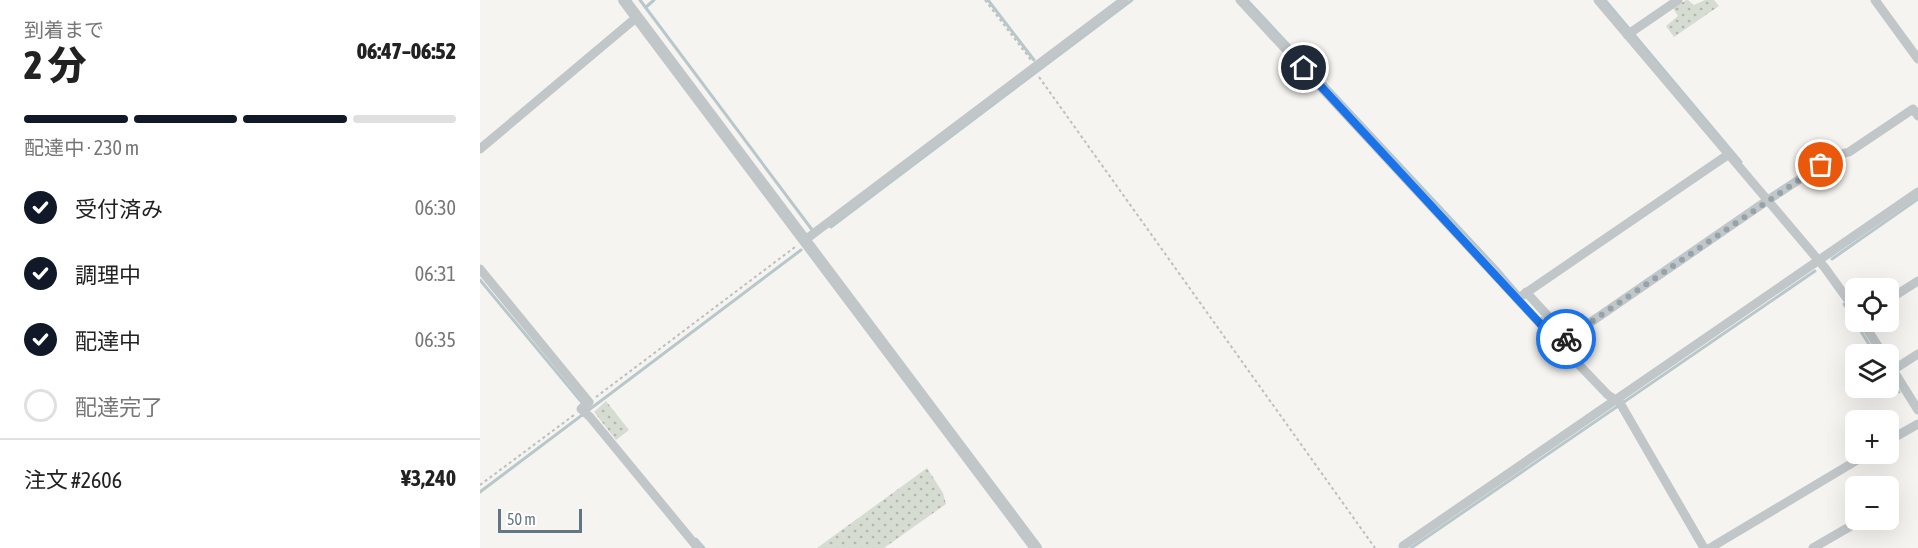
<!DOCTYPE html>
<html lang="ja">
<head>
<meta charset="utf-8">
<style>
	:root { --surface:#fff; --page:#f6f6f6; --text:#222; --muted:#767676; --line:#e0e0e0; --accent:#111827 }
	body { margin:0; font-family:"Asap Condensed","Noto Sans JP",sans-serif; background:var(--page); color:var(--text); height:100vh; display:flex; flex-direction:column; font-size:22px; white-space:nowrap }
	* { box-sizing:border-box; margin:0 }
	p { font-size:20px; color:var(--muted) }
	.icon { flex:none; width:33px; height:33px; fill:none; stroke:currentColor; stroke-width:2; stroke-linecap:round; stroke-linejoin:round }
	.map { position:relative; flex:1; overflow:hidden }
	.sheet { display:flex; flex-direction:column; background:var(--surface); width:480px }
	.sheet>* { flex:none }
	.buttons { position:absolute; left:1365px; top:278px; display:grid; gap:12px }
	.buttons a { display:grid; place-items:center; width:54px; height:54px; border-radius:9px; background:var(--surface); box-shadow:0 6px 24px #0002; font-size:30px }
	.scale { position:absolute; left:18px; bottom:15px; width:84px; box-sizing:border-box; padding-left:6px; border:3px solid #617784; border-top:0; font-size:16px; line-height:21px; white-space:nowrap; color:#617784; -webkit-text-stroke:4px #fff; paint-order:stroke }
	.pin { position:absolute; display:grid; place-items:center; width:51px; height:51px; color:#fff; margin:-26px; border:3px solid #fff; border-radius:50%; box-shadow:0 2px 6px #0007 }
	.courier { position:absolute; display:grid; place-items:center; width:60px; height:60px; margin:-30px; border:4px solid #1a73e8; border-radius:50%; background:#fff; color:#222; box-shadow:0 2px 8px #0007 }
	.headline em { font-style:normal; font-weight:800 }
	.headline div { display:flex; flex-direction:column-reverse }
	.headline { display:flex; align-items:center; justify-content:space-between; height:102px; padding:0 24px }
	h1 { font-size:39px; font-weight:800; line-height:45px }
	.bar { display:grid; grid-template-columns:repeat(4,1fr); gap:9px 6px; align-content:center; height:72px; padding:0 24px }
	.bar i { height:8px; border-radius:4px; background:var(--line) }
	.bar .on { background:var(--accent) }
	.bar p { grid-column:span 4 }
	.line { display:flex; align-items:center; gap:15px; padding:0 24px; border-top:2px solid var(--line) }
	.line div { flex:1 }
	ol { padding:0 24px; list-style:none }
	li { display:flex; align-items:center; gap:18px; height:66px }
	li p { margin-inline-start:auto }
	li .icon { padding:6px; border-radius:50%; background:var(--accent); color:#fff; stroke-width:4 }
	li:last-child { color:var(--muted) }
	li i { width:33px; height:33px; border:3px solid var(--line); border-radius:50% }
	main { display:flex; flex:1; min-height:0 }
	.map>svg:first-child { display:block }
	.grass { fill:url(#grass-dots) }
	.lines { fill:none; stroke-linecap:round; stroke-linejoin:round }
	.stream { stroke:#b8c7cb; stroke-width:3 }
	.path { stroke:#bdbfc1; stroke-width:2; stroke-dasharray:3 3; stroke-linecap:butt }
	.minor { stroke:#c1c6c9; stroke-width:9 }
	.tertiary { stroke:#c1c6c9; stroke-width:12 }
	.done { stroke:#95a3aa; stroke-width:6; stroke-dasharray:0 10.8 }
	.route { stroke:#1a73e8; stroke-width:8 }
</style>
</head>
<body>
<main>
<section class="sheet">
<div class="headline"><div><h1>2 分</h1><p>到着まで</p></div><em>06:47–06:52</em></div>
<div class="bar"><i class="on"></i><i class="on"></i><i class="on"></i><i></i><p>配達中 · 230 m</p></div>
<ol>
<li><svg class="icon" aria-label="check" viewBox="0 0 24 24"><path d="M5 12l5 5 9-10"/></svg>受付済み<p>06:30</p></li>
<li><svg class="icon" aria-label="check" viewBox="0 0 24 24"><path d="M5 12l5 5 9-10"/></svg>調理中<p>06:31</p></li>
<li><svg class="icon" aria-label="check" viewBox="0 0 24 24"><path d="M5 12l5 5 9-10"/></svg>配達中<p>06:35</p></li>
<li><i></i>配達完了</li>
</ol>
<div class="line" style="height:78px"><div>注文 #2606</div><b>¥3,240</b></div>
</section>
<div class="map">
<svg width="1438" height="548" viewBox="0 0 1438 548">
	<defs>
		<pattern id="grass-dots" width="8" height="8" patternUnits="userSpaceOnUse" patternTransform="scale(1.5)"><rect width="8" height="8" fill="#d6dcd1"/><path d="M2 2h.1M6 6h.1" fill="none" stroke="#b1b7af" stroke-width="1.8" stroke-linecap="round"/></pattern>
	</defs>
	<rect width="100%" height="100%" fill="#f5f4f0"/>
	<path class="grass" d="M 1206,0 L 1208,0 L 1214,5 L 1225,0 L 1234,0 L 1239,6 L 1194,37 L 1186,26 L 1198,16 L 1193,8 Z
		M 126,401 L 149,430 L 136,440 L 114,412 Z
		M 447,468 L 463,493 L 466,504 L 404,548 L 337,548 Z"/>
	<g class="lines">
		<path class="stream" d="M 160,0 L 333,231
			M 508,0 L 554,60
			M 767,0 L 1017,268 L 1041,296
			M 1125,0 L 1261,162
			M 166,7 L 174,0
			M 351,227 L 652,0
			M 1352,259 L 1438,199
			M 0,280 L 104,405
			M 1364,304 L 1395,354
			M 1061,318 L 1092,351
			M 1408,375 L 1419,392
			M 0,492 L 321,250
			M 216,539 L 224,548
			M 931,548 L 1335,271"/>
		<path class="path" d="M 505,0 L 551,60
			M 559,77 L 895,548
			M 116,397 L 315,247
			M 0,485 L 94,415"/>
		<path class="minor" d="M 760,0 L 1079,344 L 1128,395 L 1140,403 L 1224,548
			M 1118,0 L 1345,268 L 1376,311
			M 1395,0 L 1438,59
			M 1147,35 L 1198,0
			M 0,149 L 157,17
			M 325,240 L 644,0
			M 0,269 L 109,402 L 101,409 L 110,417 L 218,548
			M 1046,292 L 1088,338
			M 1037,299 L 1249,154
			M 1408,300 L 1438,281
			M 1382,321 L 1403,354
			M 1079,344 L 1288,200 L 1357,155 L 1369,152 L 1433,109 L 1438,116
			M 1408,362 L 1438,410
			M 1413,370 L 1438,354
			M 1408,441 L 1438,424
			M 923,546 L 1438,192
			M 1230,548 L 1389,453
			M 1333,548 L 1383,519"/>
		<path class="tertiary" d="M 144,0 L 556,548"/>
	</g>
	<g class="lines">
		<path class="done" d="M 1086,339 L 1341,165"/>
		<path class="route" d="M 824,68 L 1079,344 L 1086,339"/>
	</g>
</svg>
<div class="buttons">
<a><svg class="icon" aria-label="locate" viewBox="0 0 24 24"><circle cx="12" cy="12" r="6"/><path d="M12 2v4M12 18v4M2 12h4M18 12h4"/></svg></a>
<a><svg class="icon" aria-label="layers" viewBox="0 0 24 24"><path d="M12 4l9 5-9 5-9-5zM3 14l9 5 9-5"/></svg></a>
<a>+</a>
<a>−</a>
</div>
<div class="scale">50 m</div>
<div class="pin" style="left:1341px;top:165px;background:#ea580c"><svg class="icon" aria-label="bag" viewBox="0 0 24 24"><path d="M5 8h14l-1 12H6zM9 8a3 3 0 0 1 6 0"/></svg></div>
<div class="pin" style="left:824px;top:68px;background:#1f2937"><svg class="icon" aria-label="home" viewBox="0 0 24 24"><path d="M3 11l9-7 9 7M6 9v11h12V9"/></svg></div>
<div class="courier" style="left:1086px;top:339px"><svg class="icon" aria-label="bike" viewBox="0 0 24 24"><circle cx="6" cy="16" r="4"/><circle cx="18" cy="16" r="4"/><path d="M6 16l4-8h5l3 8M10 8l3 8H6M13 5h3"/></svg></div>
</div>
</main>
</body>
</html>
